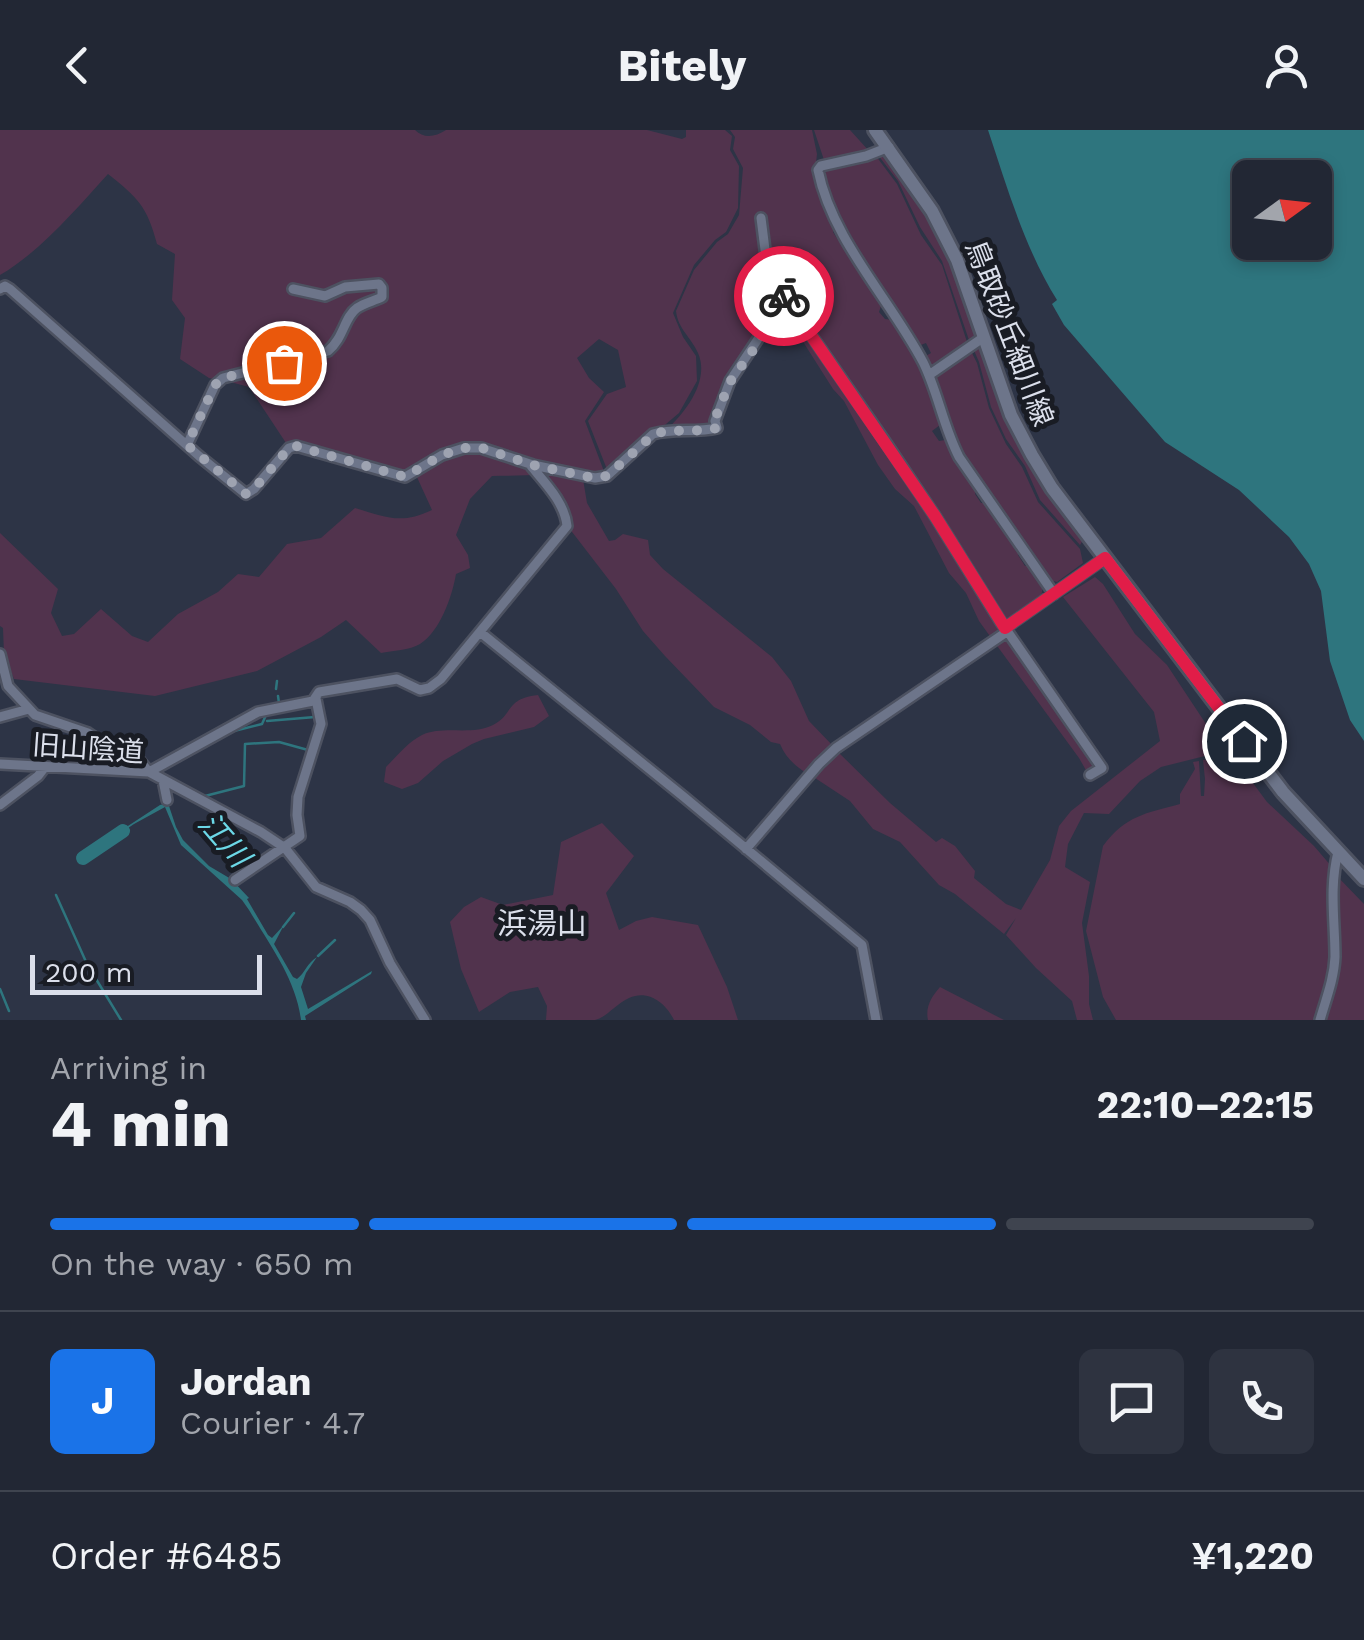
<!DOCTYPE html>
<html lang="en">
<head>
<meta charset="utf-8">
<style>
	:root { --surface:#222734; --page:#2e3340; --text:#f1f3f6; --muted:#a2a5ac; --line:#3f444f; --accent:#1a73e8 }
	body { margin:0; font-family:"Work Sans","Noto Sans JP",sans-serif; background:var(--page); color:var(--text); height:100vh; display:flex; flex-direction:column; font-size:38px; white-space:nowrap }
	* { box-sizing:border-box; margin:0 }
	p { font-size:32px; color:var(--muted) }
	.icon { flex:none; width:55px; height:55px; fill:none; stroke:currentColor; stroke-width:2; stroke-linecap:round; stroke-linejoin:round }
	.map { position:relative; height:890px; overflow:hidden }
	.panel { display:flex; flex-direction:column; background:var(--surface); flex:1 }
	.panel>* { flex:none }
	.needle { width:65px; rotate:75deg }
	.fabs { position:absolute; left:1232px; top:30px; display:grid; gap:20px }
	.fabs a { display:grid; place-items:center; width:100px; height:100px; border-radius:15px; background:var(--surface); box-shadow:0 5px 15px #0003,0 0 0 2px var(--line); font-size:50px }
	.scale { position:absolute; left:30px; bottom:25px; width:232px; box-sizing:border-box; padding-left:10px; border:5px solid #dbdfeb; border-top:0; font-size:28px; line-height:35px; white-space:nowrap; color:#dbdfeb; -webkit-text-stroke:8px #191c24; paint-order:stroke }
	.pin { position:absolute; display:grid; place-items:center; width:85px; height:85px; color:#fff; margin:-42px; border:5px solid #fff; border-radius:50%; box-shadow:0 2px 10px #0007 }
	.courier { position:absolute; display:grid; place-items:center; width:100px; height:100px; margin:-50px; border:8px solid #e11d48; border-radius:50%; background:#fff; color:#222; box-shadow:0 2px 12px #0007 }
	.overview em { font-style:normal; font-weight:700 }
	.overview div { display:flex; flex-direction:column-reverse }
	.overview { display:flex; align-items:center; justify-content:space-between; height:170px; padding:0 50px }
	h1 { font-size:65px; font-weight:700; line-height:75px }
	.bar { display:grid; grid-template-columns:repeat(4,1fr); gap:15px 10px; align-content:center; height:120px; padding:0 50px }
	.bar i { height:12px; border-radius:8px; background:var(--line) }
	.bar .on { background:var(--accent) }
	.bar p { grid-column:span 4 }
	.line { display:flex; align-items:center; gap:25px; padding:0 50px; border-top:2px solid var(--line) }
	.line div { flex:1 }
	.round { display:grid; place-items:center; flex:none; width:105px; height:105px; border-radius:15px; background:var(--page) }
	header { display:flex; justify-content:space-between; align-items:center; height:130px; padding:0 50px; background:var(--surface); font-size:45px; font-weight:700 }
	.map>svg:first-child { display:block }
	.green { fill:#51334d }
	.water { fill:#2e757e; fill-rule:evenodd }
	.lines { fill:none; stroke-linecap:round; stroke-linejoin:round }
	.stream { stroke:#2e757e; stroke-width:2.5 }
	.river { stroke:#2e757e; stroke-width:14 }
	.street-casing { stroke:#4d5261; stroke-width:14 }
	.secondary-casing { stroke:#4d5261; stroke-width:18 }
	.street { stroke:#6d758a; stroke-width:9 }
	.secondary { stroke:#6d758a; stroke-width:12 }
	.done { stroke:#9ea3b1; stroke-width:10; stroke-dasharray:0 18 }
	.route { stroke:#e11d48; stroke-width:12 }
	.labels { text-anchor:middle; stroke-width:10; stroke-linejoin:round; paint-order:stroke }
	.street-label { font-size:28px; fill:#dbdfeb; stroke:#191c24 }
	.water-label { font-size:30px; font-style:italic; fill:#6cd8e7; stroke:#191c24 }
	.neighbourhood-label { font-size:30px; fill:#dbdfeb; stroke:#191c24 }
</style>
</head>
<body>
<header><svg class="icon" aria-label="back" viewBox="0 0 24 24"><path d="M15 5l-7 7 7 7"/></svg>Bitely<svg class="icon" aria-label="person" viewBox="0 0 24 24"><circle cx="12" cy="8" r="4"/><path d="M4 21q1-7 8-7t8 7"/></svg></header>
<div class="map">
<svg width="1364" height="890" viewBox="0 0 1364 890">
	<rect width="100%" height="100%" fill="#2d3446"/>
	<path class="green" d="M 0,0 L 415,0 C 424,9 435,7 446,0 L 647,0 L 682,9 L 686,7 L 686,0 L 725,0 L 732,6 L 730,20 L 739,36 L 738,78 L 726,102 L 715,110 L 694,135 L 673,183 L 683,207 L 696,226 L 697,251 L 679,283 L 613,339 L 608,342 L 588,291 L 607,264 L 626,257 L 618,220 L 599,209 L 577,228 L 589,248 L 604,262 L 585,291 L 605,344 L 596,346 L 474,315 L 449,318 L 403,344 L 293,313 L 288,316 L 249,257 L 223,250 L 329,222 C 348,208 345,191 358,181 C 364,176 373,174 381,171 L 385,161 L 380,152 C 369,151 356,151 346,154 C 334,158 327,166 314,164 C 305,162 300,157 292,153 L 289,161 L 326,170 L 344,160 L 375,155 L 381,160 C 374,172 357,172 349,184 C 340,196 340,210 327,219 L 226,245 L 218,250 L 209,248 L 180,229 L 185,188 L 172,170 L 175,124 L 157,114 C 147,76 138,68 108,44 C 77,78 40,122 0,145 Z
		M 730,0 L 812,0 L 817,24 L 815,42 L 836,95 L 833,102 L 838,110 L 843,110 L 882,173 L 879,182 L 885,189 L 893,190 L 923,245 L 940,295 L 932,301 L 939,311 L 945,310 L 976,357 L 975,364 L 981,373 L 986,373 L 1018,419 L 1018,425 L 1025,436 L 1028,435 L 1043,455 L 1041,468 L 1008,489 L 1004,490 L 765,138 L 764,196 L 709,295 L 667,299 C 686,282 710,250 698,223 C 691,207 678,199 676,181 L 694,140 L 717,112 L 728,104 L 739,85 L 743,38 L 733,19 L 735,7 Z
		M 814,0 L 850,0 L 869,21 L 824,30 Z
		M 886,23 L 916,63 L 949,123 L 978,205 L 970,213 L 942,131 L 920,97 L 898,51 L 878,25 Z
		M 876,26 L 897,54 L 921,105 L 942,135 L 968,215 L 930,239 L 924,227 L 931,223 L 926,213 L 918,216 L 871,143 L 827,61 L 824,47 L 827,38 Z
		M 768,149 L 882,310 L 1002,501 L 992,509 L 979,491 L 966,463 L 949,443 L 914,376 L 895,359 L 878,335 L 844,271 L 833,259 L 800,207 L 788,189 L 777,186 L 771,188 Z
		M 978,214 L 981,215 L 1050,363 L 1083,410 L 1080,415 L 1040,370 L 1025,336 L 1006,309 L 991,277 L 979,232 L 973,218 Z
		M 970,219 L 977,233 L 989,278 L 1006,314 L 1022,337 L 1038,372 L 1080,419 L 1083,433 L 1057,452 L 1049,450 L 966,332 L 952,305 L 934,246 Z
		M 452,322 C 481,322 513,323 535,345 L 492,346 L 470,369 L 456,405 L 468,425 L 470,438 L 456,444 C 452,467 440,501 420,514 C 410,520 392,521 381,523 L 346,490 L 321,507 L 257,541 L 155,566 L 14,549 L 4,524 L 3,498 L 0,496 L 0,403 L 58,459 L 51,483 L 62,506 L 74,504 L 101,479 L 132,506 L 148,512 L 178,484 L 218,462 L 238,444 L 259,447 L 287,414 L 321,408 L 355,378 C 386,387 401,395 432,380 L 416,345 Z
		M 534,337 L 583,349 L 587,373 L 609,411 L 615,410 L 623,404 L 648,410 L 650,425 L 663,439 L 772,527 L 791,551 L 809,591 L 834,617 L 808,644 C 795,636 786,628 780,614 L 771,612 L 750,595 L 714,577 L 665,526 L 643,501 L 616,459 L 569,398 Z
		M 1095,447 L 1103,454 L 1135,504 L 1167,535 L 1206,594 L 1241,634 L 1226,626 L 1213,624 L 1161,637 L 1140,651 L 1109,684 L 1084,683 L 1068,714 L 1065,737 L 1090,752 L 1082,793 L 1089,846 L 1089,874 L 1093,890 L 1077,890 L 1072,871 L 1036,838 L 1006,805 L 1016,788 L 1004,804 L 955,764 L 939,755 L 900,712 L 873,699 L 850,671 L 812,646 L 837,621 L 890,673 L 936,712 L 942,708 L 955,716 L 975,741 L 974,748 L 1006,774 L 1021,780 L 1050,730 L 1059,696 L 1071,681 L 1160,611 L 1154,582 L 1063,467 Z
		M 1008,505 L 1097,638 L 1087,642 L 1079,628 L 995,513 Z
		M 538,565 L 549,586 L 534,597 L 484,609 L 472,614 L 443,631 L 418,653 L 402,659 L 384,652 L 386,637 C 396,627 408,612 422,605 C 443,595 472,606 493,595 C 514,585 504,569 538,565 Z
		M 1218,628 L 1244,641 L 1267,672 L 1314,716 L 1332,737 L 1332,839 L 1318,890 L 1116,890 L 1103,867 L 1086,801 L 1103,716 C 1125,686 1146,683 1180,674 L 1180,664 L 1195,639 L 1193,632 L 1199,631 L 1201,666 L 1204,666 L 1205,649 L 1203,630 Z
		M 602,693 L 634,726 L 606,763 L 619,800 L 636,791 L 652,787 L 698,795 L 727,857 L 738,890 L 674,890 C 666,873 648,859 629,868 C 617,873 607,887 595,890 C 583,890 559,890 546,890 L 547,876 L 538,857 L 510,862 L 479,882 L 461,839 L 450,792 L 464,777 L 481,767 L 503,775 L 553,765 L 561,712 Z
		M 1336,745 L 1364,774 L 1364,890 L 1323,890 L 1335,851 Z
		M 940,857 L 1004,890 L 928,890 C 925,877 932,866 940,857 Z"/>
	<path class="water" d="M 988,0 L 1364,0 L 1364,611 L 1350,590 L 1330,531 L 1321,461 L 1309,434 L 1289,407 L 1239,360 L 1165,312 L 1064,195 L 1052,174 L 1057,170 C 1025,119 1007,57 988,0 ZM 1250,48 L 1315,48 L 1315,112 L 1250,112 Z
		M 168,673 L 176,697 L 183,710 L 209,736 L 231,749 L 249,768 L 247,769 L 268,805 L 272,808 L 284,795 L 274,814 L 293,847 L 297,849 C 305,843 307,833 317,827 L 306,843 L 301,857 L 308,879 L 372,841 L 371,844 L 305,886 L 306,890 L 301,890 C 296,849 269,814 249,780 L 242,770 L 181,715 L 165,677 L 134,694 L 109,711 L 108,709 L 160,675 Z"/>
	<g class="lines">
		<path class="stream" d="M 0,545 L 0,547
			M 276,559 L 277,551
			M 273,575 L 279,573 L 278,566
			M 267,591 L 315,587
			M 230,602 L 262,594 L 266,585
			M 160,641 L 215,611
			M 205,666 L 244,656 L 245,614 L 279,612 L 308,620
			M 56,765 L 87,834
			M 283,797 L 294,783
			M 318,826 L 335,810
			M 93,844 L 121,890
			M 0,859 L 9,881"/>
		<path class="river" d="M 83,728 L 123,701"/>
		<defs>
			<path id="street" d="M 889,17 L 866,26 L 821,36 L 818,40 C 832,110 890,169 923,232 C 938,262 943,296 959,327 L 1054,464
				M 768,143 L 886,313 L 935,386 L 1001,492 L 1102,638 L 1090,645
				M 0,159 L 5,156 L 10,159 L 199,326 L 246,364 L 254,359 L 289,318 L 296,316 L 405,347 L 442,325 L 464,318 L 481,318 L 533,335 L 595,348 L 607,346 L 653,304 C 674,298 696,303 717,298 L 715,291 L 730,251 L 768,194 L 766,153 L 768,143 L 761,88
				M 929,245 L 984,207
				M 187,315 L 215,255 L 223,248 L 328,221 C 344,208 344,187 357,178 C 364,173 374,171 382,167 L 382,158 L 379,154 L 345,157 L 325,166 L 293,159
				M 1005,498 L 1105,428
				M 480,502 L 684,667 L 862,815 L 876,890
				M 0,524 L 8,556 L 35,585 L 88,603 L 109,617 L 140,631 L 149,642 L 258,582 L 313,571 L 319,562 L 397,549 L 420,560 L 429,558 L 441,549 L 567,396 C 565,373 545,353 531,336
				M 0,587 L 29,579
				M 0,634 L 149,642 L 261,702 L 285,718 L 316,757 L 350,772 L 361,780 L 370,790 L 390,833 L 425,890
				M 163,650 L 167,670
				M 0,675 L 38,646 L 45,637
				M 746,719 L 819,634 L 836,618 L 1008,501
				M 235,750 L 300,706 L 297,685 L 298,667 L 321,594 L 316,569
				M 1320,890 C 1326,869 1334,849 1335,827 C 1335,791 1329,758 1338,722"/>
			<path id="secondary" d="M 875,0 L 932,81 L 957,130 L 1011,285 L 1032,325 L 1052,358 L 1283,662 L 1364,749"/>
		</defs>
		<use href="#street" class="street-casing"/>
		<use href="#secondary" class="secondary-casing"/>
		<use href="#street" class="street"/>
		<use href="#secondary" class="secondary"/>
	</g>
	<g class="lines">
		<path class="done" d="M 284,233 L 223,248 L 215,255 L 187,315 L 246,364 L 254,359 L 289,318 L 296,316 L 405,347 L 442,325 L 464,318 L 482,318 L 533,335 L 594,348 L 607,346 L 654,304 C 674,298 696,303 717,298 L 714,291 L 730,252 L 756,216 L 768,194 L 766,153 L 768,143 L 784,166"/>
		<path class="route" d="M 784,166 L 935,386 L 1005,498 L 1105,428 L 1244,611"/>
	</g>
	<g class="labels">
		<g class="street-label">
			<text transform="translate(1010 203) rotate(69)" y="10">鳥取砂丘細川線</text>
			<text transform="translate(88 618) rotate(4)" y="10">旧山陰道</text>
		</g>
		<g class="water-label">
			<text transform="translate(224 710) rotate(49)" y="10">江川</text>
		</g>
		<g class="neighbourhood-label">
			<text x="542" y="804">浜湯山</text>
		</g>
	</g>
</svg>
<div class="fabs">
<a><svg class="needle" viewBox="-14 -14 28 28"><path d="M0-13l5 13h-10z" fill="#e53935"/><path d="M0 13l5-13h-10z" fill="#a2a5ac"/></svg></a>
</div>
<div class="scale">200 m</div>
<div class="pin" style="left:284px;top:233px;background:#ea580c"><svg class="icon" aria-label="bag" viewBox="0 0 24 24"><path d="M5 8h14l-1 12H6zM9 8a3 3 0 0 1 6 0"/></svg></div>
<div class="pin" style="left:1244px;top:611px;background:#1f2937"><svg class="icon" aria-label="home" viewBox="0 0 24 24"><path d="M3 11l9-7 9 7M6 9v11h12V9"/></svg></div>
<div class="courier" style="left:784px;top:166px"><svg class="icon" aria-label="bike" viewBox="0 0 24 24"><circle cx="6" cy="16" r="4"/><circle cx="18" cy="16" r="4"/><path d="M6 16l4-8h5l3 8M10 8l3 8H6M13 5h3"/></svg></div>
</div>
<section class="panel">
<div class="overview"><div><h1>4 min</h1><p>Arriving in</p></div><em>22:10–22:15</em></div>
<div class="bar"><i class="on"></i><i class="on"></i><i class="on"></i><i></i><p>On the way · 650 m</p></div>
<div class="line" style="height:180px"><b class="round" style="background:var(--accent);color:#fff">J</b><div><b>Jordan</b><p>Courier · 4.7</p></div><a class="round"><svg class="icon" aria-label="chat" viewBox="0 0 24 24"><path d="M4 5h16v11H9l-5 4z"/></svg></a><a class="round"><svg class="icon" aria-label="phone" viewBox="0 0 24 24"><path d="M5 4h4l2 5-3 2q2 4 5 5l2-3 5 2v4C11 20 4 13 5 4z"/></svg></a></div>
<div class="line" style="height:130px"><div>Order #6485</div><b>¥1,220</b></div>
</section>
</body>
</html>
